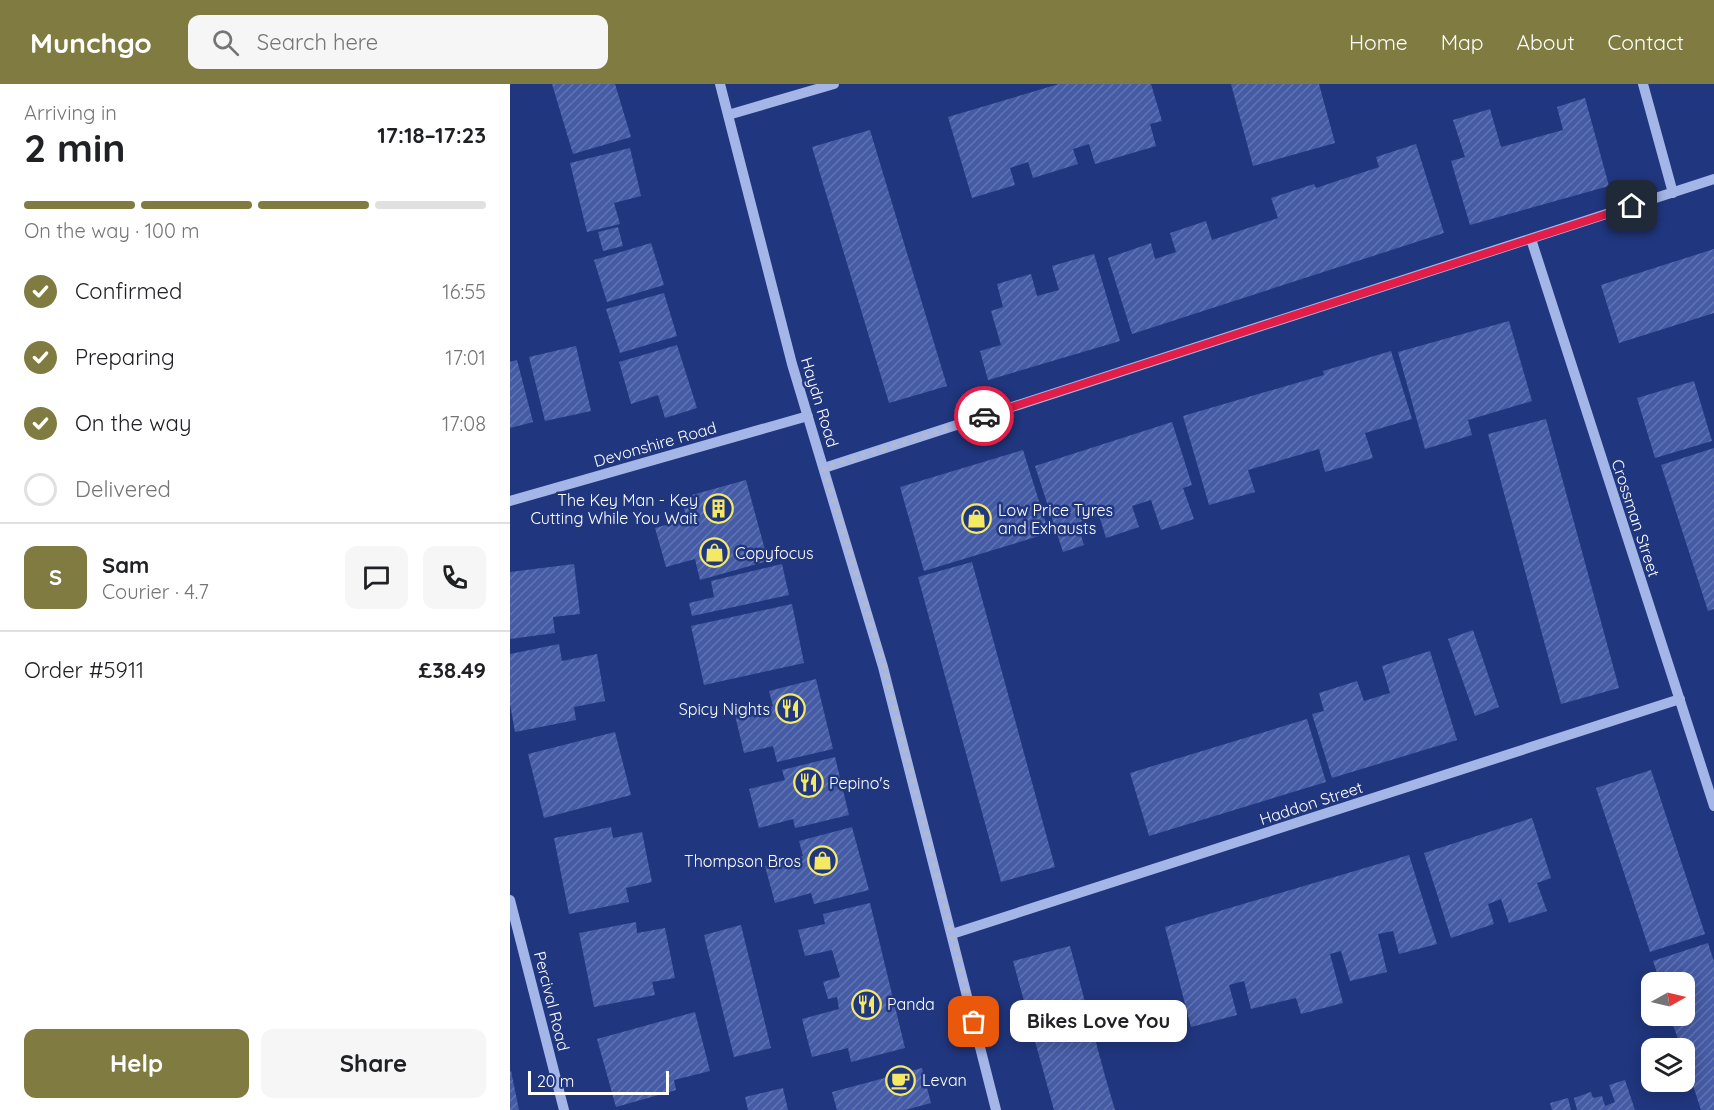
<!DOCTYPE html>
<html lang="en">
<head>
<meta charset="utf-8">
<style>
	:root { --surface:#fff; --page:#f6f6f6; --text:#202124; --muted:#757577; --line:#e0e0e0; --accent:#7f7b41 }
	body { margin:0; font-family:Quicksand,sans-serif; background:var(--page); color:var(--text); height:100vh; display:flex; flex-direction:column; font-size:22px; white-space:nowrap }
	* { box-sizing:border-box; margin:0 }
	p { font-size:20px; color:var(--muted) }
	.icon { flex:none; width:33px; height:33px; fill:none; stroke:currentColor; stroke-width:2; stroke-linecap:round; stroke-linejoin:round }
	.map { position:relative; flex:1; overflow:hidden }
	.details { display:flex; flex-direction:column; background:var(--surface); width:510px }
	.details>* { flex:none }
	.needle { width:39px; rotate:82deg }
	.controls { position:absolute; left:1131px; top:888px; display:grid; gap:12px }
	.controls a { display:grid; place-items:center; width:54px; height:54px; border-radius:12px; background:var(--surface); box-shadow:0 3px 15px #0003; font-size:30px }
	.scale { position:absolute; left:18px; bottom:15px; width:141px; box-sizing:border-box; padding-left:6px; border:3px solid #fff; border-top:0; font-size:16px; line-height:21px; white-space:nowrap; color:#fff; -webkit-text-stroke:4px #20367e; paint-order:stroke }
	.pin { position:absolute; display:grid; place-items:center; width:51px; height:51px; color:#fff; margin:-26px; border-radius:12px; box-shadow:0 3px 9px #0006 }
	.courier { position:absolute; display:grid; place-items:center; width:60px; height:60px; margin:-30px; border:4px solid #e11d48; border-radius:50%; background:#fff; color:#222; box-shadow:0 2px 8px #0007 }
	.bubble { position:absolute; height:42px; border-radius:12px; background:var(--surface); box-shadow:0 3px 15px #0003; font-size:20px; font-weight:800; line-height:42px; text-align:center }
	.summary em { font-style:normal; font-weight:800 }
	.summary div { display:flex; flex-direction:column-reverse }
	.summary { display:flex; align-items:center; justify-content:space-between; height:102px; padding:0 24px }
	h1 { font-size:39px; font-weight:800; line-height:45px }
	.bar { display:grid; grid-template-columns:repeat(4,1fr); gap:9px 6px; align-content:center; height:72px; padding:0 24px }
	.bar i { height:8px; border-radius:4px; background:var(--line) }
	.bar .on { background:var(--accent) }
	.bar p { grid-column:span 4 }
	.line { display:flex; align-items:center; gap:15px; padding:0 24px; border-top:2px solid var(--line) }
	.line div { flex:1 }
	.round { display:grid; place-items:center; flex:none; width:63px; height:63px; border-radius:12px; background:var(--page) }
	ol { padding:0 24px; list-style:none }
	li { display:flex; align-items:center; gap:18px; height:66px }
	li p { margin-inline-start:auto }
	li .icon { padding:6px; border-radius:50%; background:var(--accent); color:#fff; stroke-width:4 }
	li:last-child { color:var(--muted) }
	li i { width:33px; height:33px; border:3px solid var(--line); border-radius:50% }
	.primary-button { display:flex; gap:12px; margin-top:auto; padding:12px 24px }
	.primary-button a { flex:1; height:69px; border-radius:12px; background:var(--accent); color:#fff; font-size:24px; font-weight:800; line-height:69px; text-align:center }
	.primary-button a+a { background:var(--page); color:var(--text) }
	header { display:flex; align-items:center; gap:36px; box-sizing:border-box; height:84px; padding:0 30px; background:var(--accent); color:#fff }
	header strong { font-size:28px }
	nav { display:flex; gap:33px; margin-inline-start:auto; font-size:21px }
	.search { width:420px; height:54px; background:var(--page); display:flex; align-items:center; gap:15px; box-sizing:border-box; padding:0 21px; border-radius:12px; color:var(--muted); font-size:22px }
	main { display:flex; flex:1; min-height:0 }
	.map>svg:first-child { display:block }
	.building { fill:url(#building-hatch) }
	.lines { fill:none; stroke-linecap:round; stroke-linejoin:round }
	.minor { stroke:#a4b5e7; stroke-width:10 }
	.done { stroke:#b1b9d2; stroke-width:6; stroke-dasharray:0 10.8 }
	.route { stroke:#e11d48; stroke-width:8 }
	.labels { text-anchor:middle; stroke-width:5; stroke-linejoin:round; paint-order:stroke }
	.street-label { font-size:16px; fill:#fff; stroke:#20367e }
	.poi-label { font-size:16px; fill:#fff; stroke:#20367e; text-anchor:start }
</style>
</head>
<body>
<header>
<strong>Munchgo</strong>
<div class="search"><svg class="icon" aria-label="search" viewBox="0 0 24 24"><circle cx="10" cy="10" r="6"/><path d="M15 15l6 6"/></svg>Search here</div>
<nav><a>Home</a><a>Map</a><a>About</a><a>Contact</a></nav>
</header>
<main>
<section class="details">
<div class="summary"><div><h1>2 min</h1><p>Arriving in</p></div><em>17:18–17:23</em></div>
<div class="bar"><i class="on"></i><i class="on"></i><i class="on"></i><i></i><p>On the way · 100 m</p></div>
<ol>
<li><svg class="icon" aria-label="check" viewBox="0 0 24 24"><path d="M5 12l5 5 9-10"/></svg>Confirmed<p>16:55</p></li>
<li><svg class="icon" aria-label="check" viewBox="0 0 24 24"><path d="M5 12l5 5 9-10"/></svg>Preparing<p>17:01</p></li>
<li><svg class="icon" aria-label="check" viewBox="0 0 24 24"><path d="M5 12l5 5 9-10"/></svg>On the way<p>17:08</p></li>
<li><i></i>Delivered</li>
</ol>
<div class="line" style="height:108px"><b class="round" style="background:var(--accent);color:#fff">S</b><div><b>Sam</b><p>Courier · 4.7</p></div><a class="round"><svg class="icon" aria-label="chat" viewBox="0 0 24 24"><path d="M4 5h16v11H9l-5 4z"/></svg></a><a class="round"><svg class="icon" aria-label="phone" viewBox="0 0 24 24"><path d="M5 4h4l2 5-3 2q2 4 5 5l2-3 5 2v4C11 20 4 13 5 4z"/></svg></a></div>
<div class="line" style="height:78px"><div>Order #5911</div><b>£38.49</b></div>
<div class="primary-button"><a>Help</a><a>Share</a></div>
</section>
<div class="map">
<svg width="1204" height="1026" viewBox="0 0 1204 1026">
	<defs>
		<pattern id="building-hatch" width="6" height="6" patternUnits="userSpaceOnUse" patternTransform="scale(1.5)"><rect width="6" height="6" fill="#455ba5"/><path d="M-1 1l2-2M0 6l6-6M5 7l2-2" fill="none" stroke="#6174b2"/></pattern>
	</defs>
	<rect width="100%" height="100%" fill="#20367e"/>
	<path class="building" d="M 42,0 L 105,0 L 121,53 L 63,70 Z
		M 549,0 L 641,0 L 652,37 L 640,40 L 646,62 L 585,80 L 579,60 L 563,65 L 568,80 L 523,94 L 518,78 L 500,84 L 505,101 L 462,114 L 438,33 Z
		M 721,0 L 809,0 L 825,59 L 743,82 Z
		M 1075,14 L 1099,102 L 960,141 L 941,77 L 955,73 L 943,36 L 980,25 L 991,63 L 1053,46 L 1047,23 Z
		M 360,46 L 437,302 L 379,319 L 302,63 Z
		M 906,60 L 934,149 L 622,250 L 598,174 L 641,159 L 645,175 L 666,168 L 660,149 L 696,137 L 702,156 L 768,134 L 761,114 L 804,100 L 806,104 L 869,83 L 866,73 Z
		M 120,64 L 131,112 L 104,119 L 110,140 L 77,148 L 60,79 Z
		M 108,143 L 113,162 L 93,167 L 88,148 Z
		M 141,159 L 154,201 L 97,218 L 84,176 Z
		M 1204,165 L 1204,229 L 1109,259 L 1091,201 Z
		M 584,170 L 610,257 L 478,296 L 470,267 L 491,261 L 481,227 L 493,223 L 487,200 L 521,190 L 527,212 L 549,206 L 542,182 Z
		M 154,209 L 167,252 L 110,269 L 96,225 Z
		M 999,237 L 1022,317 L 958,336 L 962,351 L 915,365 L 888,268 Z
		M 167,261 L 187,324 L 155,334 L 148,311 L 121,320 L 109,278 Z
		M 66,262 L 81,327 L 35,337 L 19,273 Z
		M 881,267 L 902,335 L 855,349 L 863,374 L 815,388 L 809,365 L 738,386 L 745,408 L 699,421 L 673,332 L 814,291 L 813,287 Z
		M 7,276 L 23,338 L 0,344 L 0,278 Z
		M 1184,297 L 1202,357 L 1145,374 L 1127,314 Z
		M 1036,335 L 1109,604 L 1051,620 L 978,350 Z
		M 662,338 L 682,401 L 673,404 L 684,435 L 651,446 L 641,416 L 622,422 L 629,443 L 596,454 L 589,431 L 567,439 L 574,461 L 553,468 L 525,382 Z
		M 1204,364 L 1204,525 L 1198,527 L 1151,381 Z
		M 513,366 L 539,449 L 414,487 L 390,403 Z
		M 236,396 L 258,477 L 190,496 L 185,475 L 156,483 L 145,444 L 177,435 L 171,414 Z
		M 462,478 L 545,783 L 491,798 L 408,493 Z
		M 64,480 L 70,530 L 43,533 L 45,549 L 0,555 L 0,488 Z
		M 272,480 L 279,511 L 182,532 L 179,519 L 204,513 L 201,497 Z
		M 282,520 L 294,579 L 194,601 L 181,542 Z
		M 963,546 L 989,623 L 965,632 L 938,555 Z
		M 49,560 L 52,577 L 87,570 L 95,617 L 64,623 L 66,636 L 5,648 L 0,620 L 0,570 Z
		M 920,567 L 947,656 L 822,694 L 802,630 L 814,627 L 809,609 L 847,597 L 854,617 L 880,609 L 872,582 Z
		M 306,595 L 323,665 L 267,678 L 263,662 L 234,669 L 225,631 L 263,622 L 259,607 Z
		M 797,635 L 816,698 L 639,752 L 620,689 Z
		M 105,648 L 121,711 L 34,734 L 18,670 Z
		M 325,673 L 339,731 L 285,744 L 283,735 L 249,744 L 239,705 L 275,696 L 272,686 Z
		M 1141,686 L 1195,850 L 1140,868 L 1086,704 Z
		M 1022,734 L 1041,794 L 1027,799 L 1037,827 L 999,839 L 991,815 L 978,820 L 984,840 L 941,854 L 914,769 Z
		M 101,743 L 103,754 L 132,748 L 142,798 L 116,804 L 119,818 L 59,830 L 44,754 Z
		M 342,743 L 359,806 L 304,820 L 301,809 L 265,819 L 255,782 L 293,772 L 289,757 Z
		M 899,771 L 927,860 L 889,870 L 883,847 L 868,850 L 877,888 L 840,897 L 831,867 L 820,870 L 833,919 L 791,930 L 786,914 L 741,925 L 734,897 L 719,901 L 727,931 L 681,943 L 655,843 Z
		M 360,819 L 395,964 L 341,978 L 338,964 L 302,973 L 292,935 L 329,925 L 327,913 L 318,915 L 313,898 L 330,893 L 322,866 L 295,872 L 288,846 L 315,840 L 313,830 Z
		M 126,838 L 127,849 L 155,844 L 165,894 L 142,898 L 145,911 L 84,923 L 69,849 Z
		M 231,841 L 261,964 L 224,973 L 194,851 Z
		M 1198,859 L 1204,878 L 1204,1026 L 1191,1026 L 1174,974 L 1174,964 L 1171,964 L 1160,932 L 1174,932 L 1174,898 L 1150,898 L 1143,877 Z
		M 560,862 L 595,992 L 605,1026 L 544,1026 L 512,910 L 503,877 Z
		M 185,928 L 200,987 L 164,996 L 166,1006 L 106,1023 L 87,955 Z
		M 412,984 L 421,1019 L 395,1026 L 327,1026 L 322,1008 Z
		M 0,987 L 1,987 L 9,1026 L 0,1026 Z
		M 1115,996 L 1125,1026 L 1067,1026 L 1064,1014 L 1081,1008 L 1083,1014 L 1092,1012 L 1095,1022 L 1105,1018 L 1099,1001 Z
		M 273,1004 L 278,1026 L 238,1026 L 235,1013 Z
		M 1058,1014 L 1061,1026 L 1042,1026 L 1040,1019 Z"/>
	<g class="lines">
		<path class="minor" d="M 210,0 L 282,280 L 373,583 L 486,1026
			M 1133,0 L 1163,109
			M 218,31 L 324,0
			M 1021,155 L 1204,722
			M 314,384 L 1204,95
			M 0,417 L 298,332
			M 0,816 L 54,1026
			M 442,850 L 1170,615"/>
	</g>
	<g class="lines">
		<path class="done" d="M 464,938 L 374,582 L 314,384 L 474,332"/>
		<path class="route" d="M 474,332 L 1122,122"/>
	</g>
	<defs>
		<symbol id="building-ring" viewBox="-11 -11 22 22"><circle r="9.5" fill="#20367e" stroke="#f4e965" stroke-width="1.5"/><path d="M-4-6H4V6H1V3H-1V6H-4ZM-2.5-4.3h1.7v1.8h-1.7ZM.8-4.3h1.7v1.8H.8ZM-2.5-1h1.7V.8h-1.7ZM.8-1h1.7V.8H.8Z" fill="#f4e965"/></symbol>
		<symbol id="shop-ring" viewBox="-11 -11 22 22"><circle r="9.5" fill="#20367e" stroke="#f4e965" stroke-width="1.5"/><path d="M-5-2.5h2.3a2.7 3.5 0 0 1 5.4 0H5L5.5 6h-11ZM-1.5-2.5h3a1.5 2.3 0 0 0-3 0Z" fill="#f4e965"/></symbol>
		<symbol id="restaurant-ring" viewBox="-11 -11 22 22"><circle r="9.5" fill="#20367e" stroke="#f4e965" stroke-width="1.5"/><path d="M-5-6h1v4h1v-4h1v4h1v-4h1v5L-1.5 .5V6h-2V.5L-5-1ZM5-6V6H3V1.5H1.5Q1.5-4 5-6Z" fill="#f4e965"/></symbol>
		<symbol id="cafe-ring" viewBox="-11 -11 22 22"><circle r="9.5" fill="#20367e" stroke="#f4e965" stroke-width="1.5"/><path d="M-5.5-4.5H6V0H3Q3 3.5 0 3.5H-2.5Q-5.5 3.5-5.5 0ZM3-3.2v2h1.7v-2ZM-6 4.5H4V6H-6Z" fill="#f4e965"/></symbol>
	</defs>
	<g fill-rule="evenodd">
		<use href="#building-ring" x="192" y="408" width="33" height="33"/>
		<use href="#shop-ring" x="450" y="418" width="33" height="33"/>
		<use href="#shop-ring" x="188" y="452" width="33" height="33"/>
		<use href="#restaurant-ring" x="264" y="608" width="33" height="33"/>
		<use href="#restaurant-ring" x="282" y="682" width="33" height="33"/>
		<use href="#shop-ring" x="296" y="760" width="33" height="33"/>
		<use href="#restaurant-ring" x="340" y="904" width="33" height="33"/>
		<use href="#cafe-ring" x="374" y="980" width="33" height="33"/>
	</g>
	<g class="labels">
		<g class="street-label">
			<text transform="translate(310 318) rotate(73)" y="6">Haydn Road</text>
			<text transform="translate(145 360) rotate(-16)" y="6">Devonshire Road</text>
			<text transform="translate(1126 434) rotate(72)" y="6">Crossman Street</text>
			<text transform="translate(801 719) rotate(-18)" y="6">Haddon Street</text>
			<text transform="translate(42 917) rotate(76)" y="6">Percival Road</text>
		</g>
		<g class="poi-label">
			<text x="188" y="422" text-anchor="end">The Key Man - Key<tspan x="188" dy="18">Cutting While You Wait</tspan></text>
			<text x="488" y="432">Low Price Tyres<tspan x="488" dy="18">and Exhausts</tspan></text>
			<text x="225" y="475">Copyfocus</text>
			<text x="260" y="631" text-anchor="end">Spicy Nights</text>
			<text x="319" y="705">Pepino's</text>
			<text x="291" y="783" text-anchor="end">Thompson Bros</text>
			<text x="377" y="926">Panda</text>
			<text x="412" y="1002">Levan</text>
		</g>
	</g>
</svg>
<div class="controls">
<a><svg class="needle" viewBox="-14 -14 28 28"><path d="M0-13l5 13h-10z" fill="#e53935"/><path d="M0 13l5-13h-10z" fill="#757577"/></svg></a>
<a><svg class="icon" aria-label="layers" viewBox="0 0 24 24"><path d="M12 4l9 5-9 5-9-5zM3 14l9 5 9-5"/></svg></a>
</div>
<div class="scale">20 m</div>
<div class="pin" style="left:464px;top:938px;background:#ea580c"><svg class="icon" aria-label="bag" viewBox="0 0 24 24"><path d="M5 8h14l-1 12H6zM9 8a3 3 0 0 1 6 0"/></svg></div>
<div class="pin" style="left:1122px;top:122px;background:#1f2937"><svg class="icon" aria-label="home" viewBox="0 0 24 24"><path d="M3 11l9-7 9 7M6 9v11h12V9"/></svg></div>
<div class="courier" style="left:474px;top:332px"><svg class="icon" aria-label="car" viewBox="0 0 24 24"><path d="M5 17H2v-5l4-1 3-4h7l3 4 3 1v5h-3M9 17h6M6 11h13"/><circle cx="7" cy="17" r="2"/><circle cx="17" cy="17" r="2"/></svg></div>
<div class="bubble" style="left:500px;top:916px;width:177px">Bikes Love You</div>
</div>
</main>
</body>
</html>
